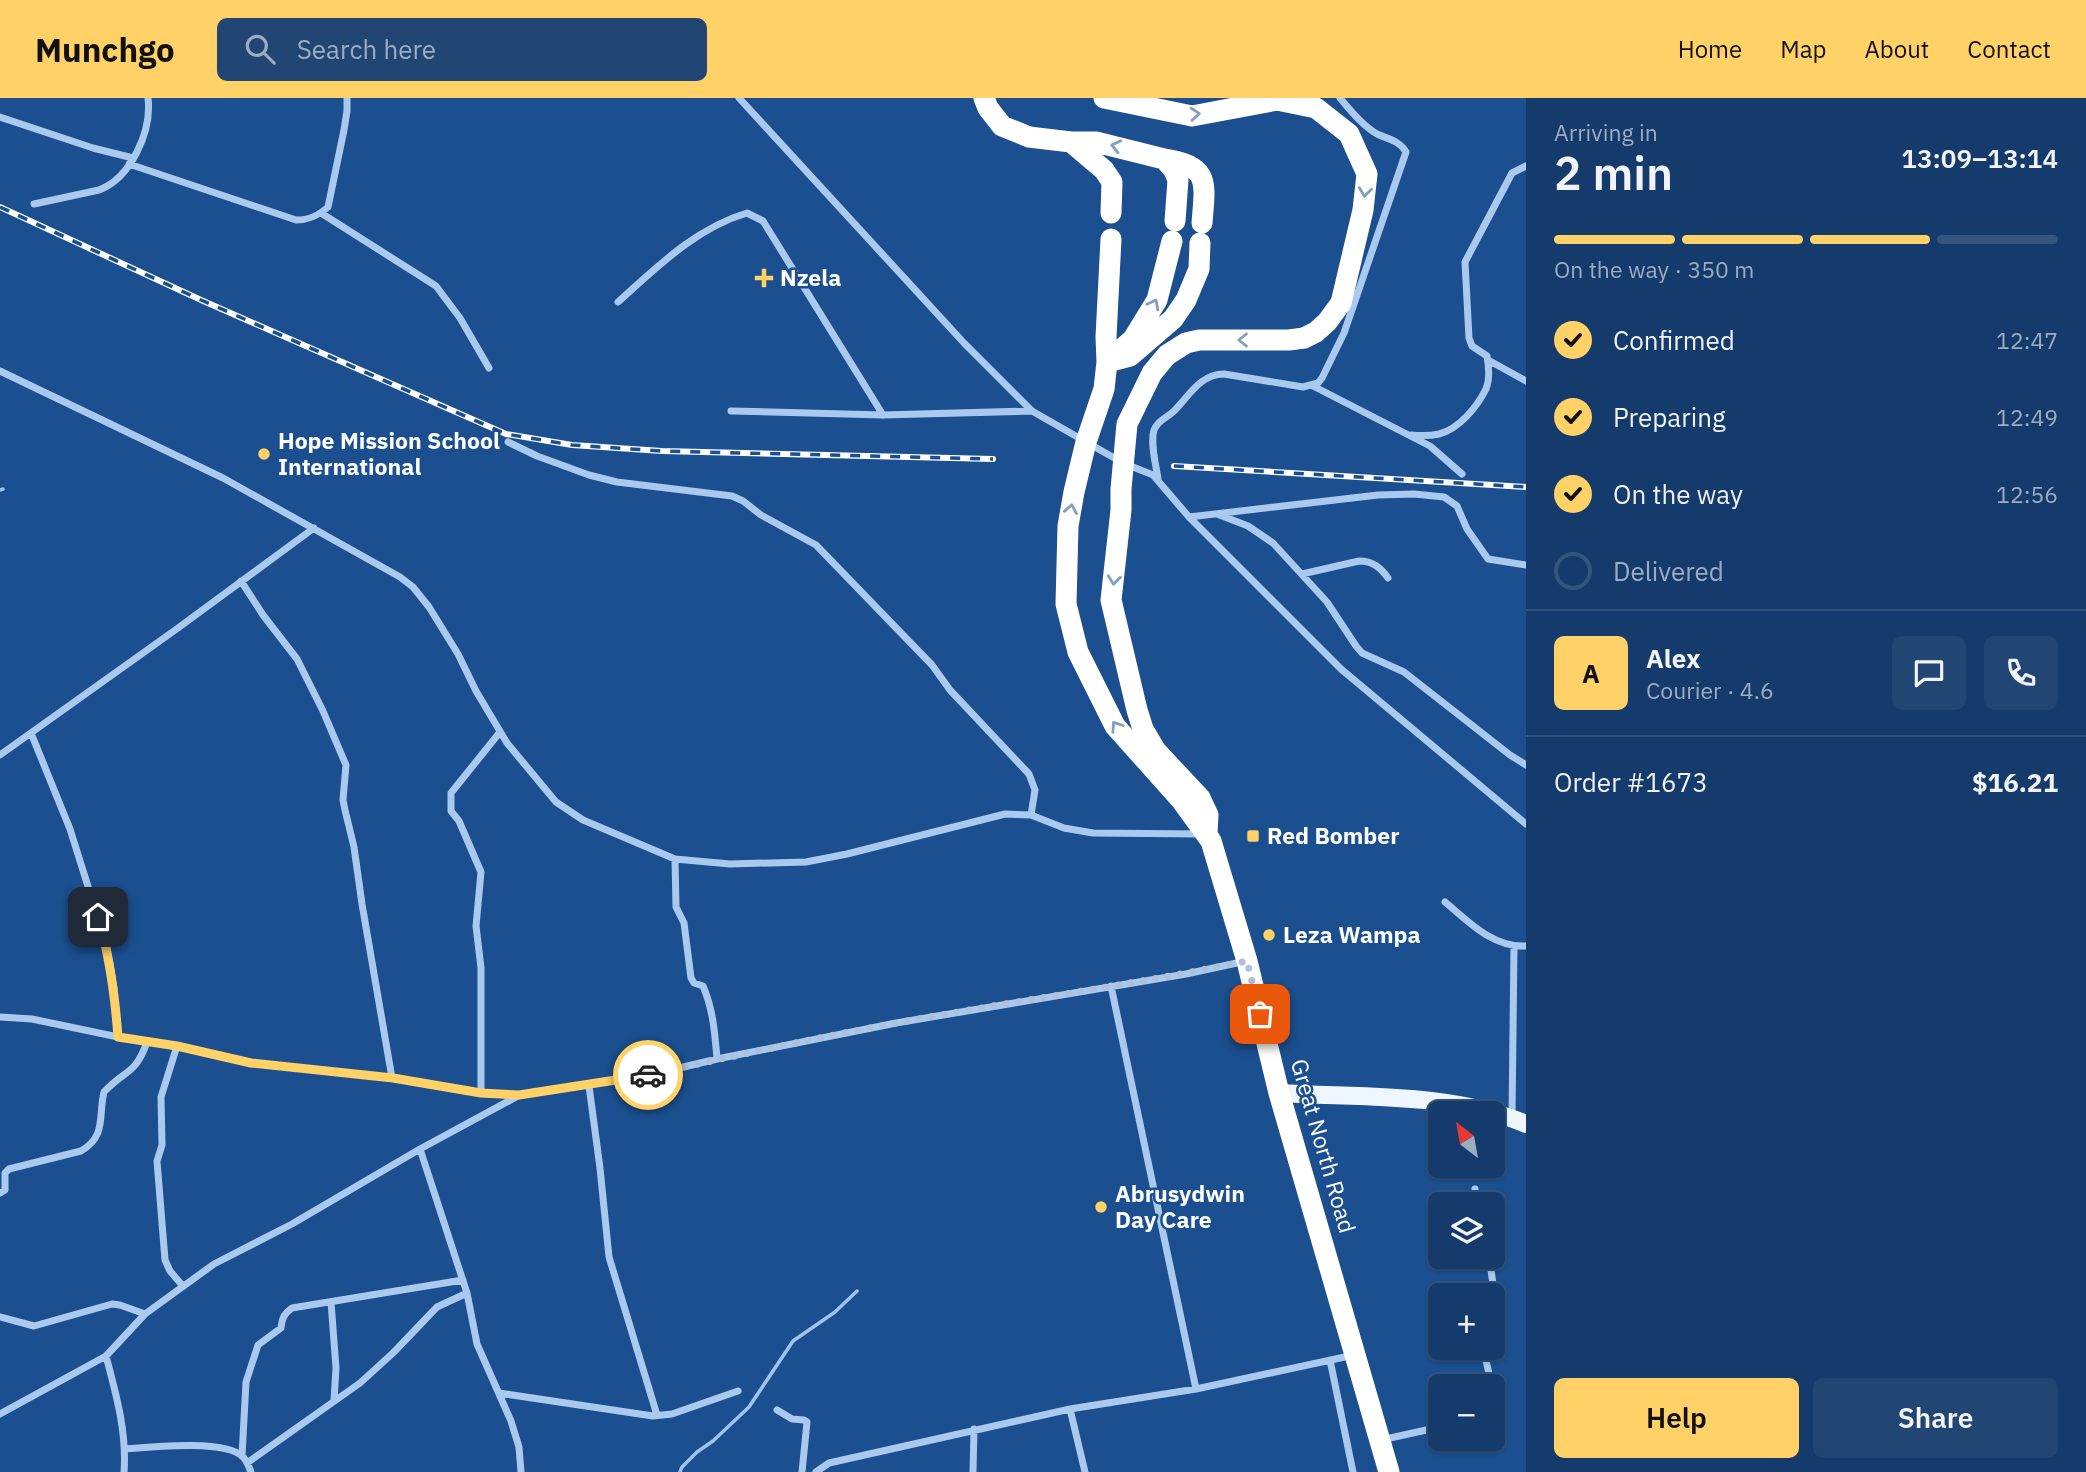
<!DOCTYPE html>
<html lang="en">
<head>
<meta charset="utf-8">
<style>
	:root { --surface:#143b6b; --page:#214673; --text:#f1f3f6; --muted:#9dadc1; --line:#33557e; --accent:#ffd166 }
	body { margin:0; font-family:"IBM Plex Sans",sans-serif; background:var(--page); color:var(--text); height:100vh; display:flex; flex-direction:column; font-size:26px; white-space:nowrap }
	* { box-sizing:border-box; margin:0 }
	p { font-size:23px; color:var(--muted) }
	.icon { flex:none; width:38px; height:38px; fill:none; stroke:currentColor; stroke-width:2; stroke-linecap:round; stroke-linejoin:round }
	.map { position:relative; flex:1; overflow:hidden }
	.drawer { display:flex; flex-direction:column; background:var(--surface); width:560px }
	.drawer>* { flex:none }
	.needle { width:46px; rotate:329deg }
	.tools { position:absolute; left:1428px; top:1003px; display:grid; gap:14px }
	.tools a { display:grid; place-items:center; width:77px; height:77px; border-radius:10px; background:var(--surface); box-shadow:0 2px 5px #0004,0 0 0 2px var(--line); font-size:35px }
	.pin { position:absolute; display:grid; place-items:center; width:60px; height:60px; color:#fff; margin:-30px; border-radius:14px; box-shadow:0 4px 10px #0006 }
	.courier { position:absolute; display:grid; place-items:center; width:70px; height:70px; margin:-35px; border:5px solid #ffd166; border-radius:50%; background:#fff; color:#222; box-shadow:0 2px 9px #0007 }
	.headline em { font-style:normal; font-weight:600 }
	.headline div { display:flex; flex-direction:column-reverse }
	.headline { display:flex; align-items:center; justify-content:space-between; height:119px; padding:0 28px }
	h1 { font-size:46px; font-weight:600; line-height:52px }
	.bar { display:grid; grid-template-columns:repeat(4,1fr); gap:10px 7px; align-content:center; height:84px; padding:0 28px }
	.bar i { height:9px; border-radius:5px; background:var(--line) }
	.bar .current { background:var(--accent) }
	.bar p { grid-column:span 4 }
	.line { display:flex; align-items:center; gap:18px; padding:0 28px; border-top:2px solid var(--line) }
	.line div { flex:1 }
	.round { display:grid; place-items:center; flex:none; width:74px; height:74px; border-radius:10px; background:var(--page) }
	ol { padding:0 28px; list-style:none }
	li { display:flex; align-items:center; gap:21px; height:77px }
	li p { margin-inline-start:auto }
	li .icon { padding:7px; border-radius:50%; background:var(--accent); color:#111; stroke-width:4 }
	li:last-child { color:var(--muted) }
	li i { width:38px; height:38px; border:4px solid var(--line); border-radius:50% }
	.primary-button { display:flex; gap:14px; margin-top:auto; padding:14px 28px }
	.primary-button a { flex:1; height:80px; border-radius:10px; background:var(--accent); color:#111; font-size:28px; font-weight:600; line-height:80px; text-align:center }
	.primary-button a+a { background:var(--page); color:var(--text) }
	header { display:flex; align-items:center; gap:42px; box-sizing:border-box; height:98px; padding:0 35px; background:var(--accent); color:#111 }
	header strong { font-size:33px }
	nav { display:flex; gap:38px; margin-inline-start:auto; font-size:24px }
	.search { width:490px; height:63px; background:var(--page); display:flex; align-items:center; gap:18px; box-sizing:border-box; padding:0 24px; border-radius:10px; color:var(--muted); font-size:26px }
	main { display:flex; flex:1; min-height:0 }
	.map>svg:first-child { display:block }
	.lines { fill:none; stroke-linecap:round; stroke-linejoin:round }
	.stream { stroke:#9cc4f0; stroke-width:3.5 }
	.street { stroke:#a9c9ee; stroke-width:7 }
	.primary { stroke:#f0f6ff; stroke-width:18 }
	.highway { stroke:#fff; stroke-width:21 }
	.rail-casing { stroke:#fff; stroke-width:6 }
	.rail { stroke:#1b4f8f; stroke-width:3.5; stroke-dasharray:10; stroke-linecap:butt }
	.oneway { stroke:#829ec1 }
	.done { stroke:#afc1d8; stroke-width:7; stroke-dasharray:0 12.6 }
	.route { stroke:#ffd166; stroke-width:9 }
	.poi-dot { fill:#ffd166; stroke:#1b4f8f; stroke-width:2.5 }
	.labels { text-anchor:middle; stroke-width:5; stroke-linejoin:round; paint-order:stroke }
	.poi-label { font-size:23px; font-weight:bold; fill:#fff; stroke:#1b4f8f; text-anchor:start }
	.street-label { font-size:23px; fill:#fff; stroke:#1b4f8f }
</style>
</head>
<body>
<header>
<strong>Munchgo</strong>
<div class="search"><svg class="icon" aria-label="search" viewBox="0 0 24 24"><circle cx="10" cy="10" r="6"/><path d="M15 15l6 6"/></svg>Search here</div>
<nav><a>Home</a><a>Map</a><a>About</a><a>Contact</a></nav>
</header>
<main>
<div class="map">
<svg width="1526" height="1374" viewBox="0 0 1526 1374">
	<rect width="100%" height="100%" fill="#1b4f8f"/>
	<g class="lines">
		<path class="stream" d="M 0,392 L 3,391
			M 680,1374 L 682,1369 L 697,1354 L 713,1343 L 749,1309 L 793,1243 L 835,1214 L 857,1193"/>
		<path class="street" d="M 739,0 L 964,245 L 1032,313 L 1123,365 L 1153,377 L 1189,419 L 1341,571 L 1526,726
			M 0,19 L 93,50 L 133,60
			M 129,66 L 296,122 C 309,122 318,118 328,109 L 344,32 L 347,13 L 347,0
			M 34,106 L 99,92 C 131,80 152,33 148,0
			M 321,115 L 436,188 L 460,220 L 489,270
			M 618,204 C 657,169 696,130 747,115 L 763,123 L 883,317
			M 1488,262 L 1526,283
			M 0,273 L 223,380 L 400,479 L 413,489 L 429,509 L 458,556 L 476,593 L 507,645 L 556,704 L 583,722 L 675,761 L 730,766 L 806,764 L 847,756 L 1005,716 L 1031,717 L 1064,730 L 1093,735 L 1200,736
			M 1313,288 L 1430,348 L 1462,376
			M 731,313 L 883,317 L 1032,313
			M 1411,337 C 1421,338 1430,338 1439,336 C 1459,331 1477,309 1486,291 C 1490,281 1489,269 1487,258 L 1472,248 L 1469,240 L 1465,164 L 1512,75 L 1526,68
			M 508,344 L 537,358 L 589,377 L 617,384 L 732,398 L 743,403 L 761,417 L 816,447 L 932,567 L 950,592 L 1029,676 L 1035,692 L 1031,717
			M 1158,381 C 1156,367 1150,345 1154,332 C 1158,322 1167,320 1174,313 C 1189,298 1200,276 1224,276 L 1303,289 L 1318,285 L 1322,280 L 1344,235 L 1406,54 C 1400,43 1388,41 1377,36 C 1362,27 1351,13 1340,0
			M 1217,416 L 1248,428 L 1273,445 L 1327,504 L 1356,548 L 1362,555 L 1404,574 L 1510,657 L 1526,667
			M 1189,419 L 1378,397 L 1414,396 L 1444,399 L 1457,408 L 1467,431 L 1488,461 L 1526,467
			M 1302,476 L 1359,463 C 1373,463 1381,470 1388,480
			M 241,483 L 263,517 L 297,561 L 323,613 L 346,667 L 343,702 L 345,712 L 354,749 L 362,806 L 392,980
			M 31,635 L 70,731 L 107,849 L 114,890 L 118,939
			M 0,657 L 178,530 L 314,430
			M 675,761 L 676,809 L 684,825 L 691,880 L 694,885 L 703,888 C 713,911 715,936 717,961
			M 1445,804 C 1469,824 1493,850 1526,848
			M 1111,888 L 1196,1291
			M 0,919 L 32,921 L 118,939 L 177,948 L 251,965 L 392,980 L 481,995 L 519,997 L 650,977 L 717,961 L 896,925 L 1186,876 L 1246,863
			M 177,948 L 161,999 L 162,1047 L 157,1063 L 165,1162 L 170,1173 L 182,1187
			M 589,988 L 600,1070 L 609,1159 L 657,1317
			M 481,995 L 481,870 L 476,828 L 481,774 L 459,723 L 451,713 L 451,695 L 500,634
			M 1512,1019 L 1514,848
			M 420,1051 L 467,1195 L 477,1246 L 511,1323 L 519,1349 L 521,1374
			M 1475,1091 L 1478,1106
			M 0,1095 L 5,1092 L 5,1075 L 9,1071 L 81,1053 C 107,1038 98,1018 104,994 C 125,971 135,978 147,944
			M 1489,1158 L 1497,1214 L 1493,1223
			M 331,1204 L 336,1270 L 334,1302
			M 0,1219 L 34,1228 L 112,1206 L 120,1207 L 145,1216
			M 1483,1250 L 1492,1288
			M 106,1258 C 116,1296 127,1334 124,1374
			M 1330,1262 L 1353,1374
			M 1493,1292 L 1495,1300 L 1493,1307
			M 499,1295 L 653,1318 L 672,1316 L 738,1293
			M 1070,1311 L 1085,1374
			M 777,1312 L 792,1321 L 804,1322 L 807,1324 L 802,1374
			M 0,1316 L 106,1258 L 145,1216 L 214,1166 L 292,1126 L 420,1051 L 518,998
			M 1381,1342 L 1440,1329
			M 125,1351 C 150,1349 226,1341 243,1359 C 247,1363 249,1369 251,1374
			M 242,1358 L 246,1284 L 258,1247 L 281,1230 C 282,1220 284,1216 292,1210 L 463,1182
			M 247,1365 L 360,1285 L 393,1255 L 437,1209 L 467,1195
			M 816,1374 L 829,1365 L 1070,1311 L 1196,1291 L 1354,1257
			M 973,1374 L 974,1331"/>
		<path class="primary" d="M 1279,995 C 1359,1000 1451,994 1526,1026"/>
		<path class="highway" d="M 984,0 L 988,10 L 1002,28 L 1029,39 L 1071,44 L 1096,44 L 1164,61 L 1174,72 L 1178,82 L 1175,123
			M 1104,0 L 1192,18 L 1277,2 L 1316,10 L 1349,36 L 1367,76 L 1363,112 L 1341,205 L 1327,224 L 1316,234 L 1304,240 L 1289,242 L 1199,242 L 1186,245 L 1167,257 L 1152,275 L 1127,326 L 1121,391 L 1121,412 L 1111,502 L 1137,612 L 1143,631 L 1156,653 L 1200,700 L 1208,717 L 1207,736
			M 1071,44 L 1104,72 L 1112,84 L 1111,115
			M 1164,61 C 1211,68 1205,85 1202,125
			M 1111,141 L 1106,239 L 1107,264 L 1130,258 L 1173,221 L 1186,202 L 1199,171 L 1200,145
			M 1172,143 L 1157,202 L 1133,241 L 1107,264 L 1104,291 L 1086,344 L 1074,394 L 1068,428 L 1066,506 L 1078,554 L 1115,628 L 1182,703 L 1211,743 L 1247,863 L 1279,995 L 1389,1374"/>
		<defs>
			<path id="rail" d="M 0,109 L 201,202 L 506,336 L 572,347 L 662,353 L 993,361
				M 1174,368 L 1526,389"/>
		</defs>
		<use href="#rail" class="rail-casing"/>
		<use href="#rail" class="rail"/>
	</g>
	<defs><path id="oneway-chevron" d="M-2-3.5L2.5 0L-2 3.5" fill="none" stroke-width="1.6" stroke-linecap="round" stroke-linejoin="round" transform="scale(1.75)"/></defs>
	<g class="oneway">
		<use href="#oneway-chevron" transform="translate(1195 16) rotate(-4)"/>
		<use href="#oneway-chevron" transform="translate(1116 48) rotate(-167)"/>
		<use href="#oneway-chevron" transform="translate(1365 94) rotate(97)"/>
		<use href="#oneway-chevron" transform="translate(1154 206) rotate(-63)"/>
		<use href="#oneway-chevron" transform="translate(1243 242) rotate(180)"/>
		<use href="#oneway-chevron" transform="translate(1071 411) rotate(-80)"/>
		<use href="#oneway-chevron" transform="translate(1114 482) rotate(97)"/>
		<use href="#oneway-chevron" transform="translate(1116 628) rotate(-124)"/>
	</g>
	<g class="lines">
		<path class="done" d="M 648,977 C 731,959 814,940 897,925 C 1014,903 1131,887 1247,863 L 1260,916"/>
		<path class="route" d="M 98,819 C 110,859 115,898 118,939 L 177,948 L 251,965 L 393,980 L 481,995 L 519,997 L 648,977"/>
	</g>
	<g class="poi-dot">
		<path d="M760.5 169.5h7v7h7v7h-7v7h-7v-7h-7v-7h7z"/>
		<circle cx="264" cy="356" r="7"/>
		<rect x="1246" y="731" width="14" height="14" rx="3.5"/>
		<circle cx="1269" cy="837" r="7"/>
		<circle cx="1101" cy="1109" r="7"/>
	</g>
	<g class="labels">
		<g class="poi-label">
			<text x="780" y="188">Nzela</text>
			<text x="278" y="351">Hope Mission School<tspan x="278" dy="26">International</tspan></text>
			<text x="1267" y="746">Red Bomber</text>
			<text x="1283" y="845">Leza Wampa</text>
			<text x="1115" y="1104">Abrusydwin<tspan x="1115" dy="26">Day Care</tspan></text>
		</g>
		<g class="street-label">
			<text transform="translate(1323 1048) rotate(74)" y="8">Great North Road</text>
		</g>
	</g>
</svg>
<div class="tools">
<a><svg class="needle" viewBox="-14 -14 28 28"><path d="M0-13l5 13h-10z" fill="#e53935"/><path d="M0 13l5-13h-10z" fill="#9dadc1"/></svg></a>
<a><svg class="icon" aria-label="layers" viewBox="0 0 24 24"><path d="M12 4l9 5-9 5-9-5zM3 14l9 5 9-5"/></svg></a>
<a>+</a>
<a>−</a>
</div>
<div class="pin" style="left:1260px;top:916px;background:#ea580c"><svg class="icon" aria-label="bag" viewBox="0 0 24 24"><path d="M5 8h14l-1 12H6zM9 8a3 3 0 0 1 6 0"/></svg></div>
<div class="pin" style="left:98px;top:819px;background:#1f2937"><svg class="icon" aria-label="home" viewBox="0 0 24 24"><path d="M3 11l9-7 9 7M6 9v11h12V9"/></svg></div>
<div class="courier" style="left:648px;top:977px"><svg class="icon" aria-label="car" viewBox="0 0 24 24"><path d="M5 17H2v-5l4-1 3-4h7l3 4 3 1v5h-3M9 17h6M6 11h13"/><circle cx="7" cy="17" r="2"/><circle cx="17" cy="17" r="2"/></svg></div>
</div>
<section class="drawer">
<div class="headline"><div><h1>2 min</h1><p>Arriving in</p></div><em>13:09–13:14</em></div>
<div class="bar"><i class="current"></i><i class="current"></i><i class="current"></i><i></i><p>On the way · 350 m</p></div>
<ol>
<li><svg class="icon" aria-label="check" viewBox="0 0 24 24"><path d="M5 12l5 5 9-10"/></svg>Confirmed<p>12:47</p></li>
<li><svg class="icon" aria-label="check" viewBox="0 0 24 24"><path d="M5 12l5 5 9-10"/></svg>Preparing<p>12:49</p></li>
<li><svg class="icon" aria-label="check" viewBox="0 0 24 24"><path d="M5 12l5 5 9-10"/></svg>On the way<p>12:56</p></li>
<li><i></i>Delivered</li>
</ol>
<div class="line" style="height:126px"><b class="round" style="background:var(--accent);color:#111">A</b><div><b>Alex</b><p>Courier · 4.6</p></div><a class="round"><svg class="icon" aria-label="chat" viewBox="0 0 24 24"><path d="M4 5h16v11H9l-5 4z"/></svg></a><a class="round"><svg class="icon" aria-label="phone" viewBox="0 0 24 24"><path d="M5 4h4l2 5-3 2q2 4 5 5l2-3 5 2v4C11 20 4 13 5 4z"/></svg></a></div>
<div class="line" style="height:91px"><div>Order #1673</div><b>$16.21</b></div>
<div class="primary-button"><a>Help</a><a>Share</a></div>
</section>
</main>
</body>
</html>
